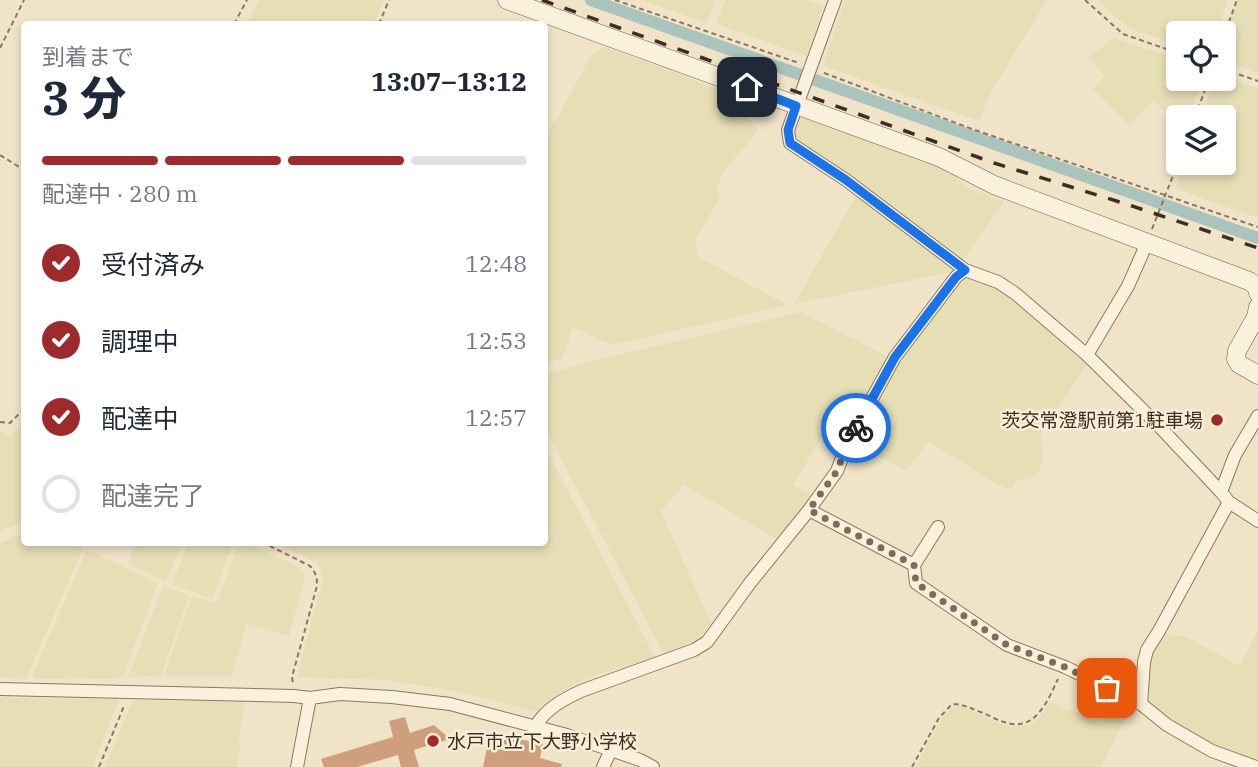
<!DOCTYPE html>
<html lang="ja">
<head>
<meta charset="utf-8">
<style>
	:root { --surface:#fff; --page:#f2f2f3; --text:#1f2937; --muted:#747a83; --line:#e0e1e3; --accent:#9e2a2b }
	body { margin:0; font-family:"IBM Plex Serif","Noto Sans JP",serif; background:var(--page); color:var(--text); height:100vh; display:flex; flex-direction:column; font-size:26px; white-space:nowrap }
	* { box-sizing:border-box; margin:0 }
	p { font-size:23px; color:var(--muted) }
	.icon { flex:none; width:38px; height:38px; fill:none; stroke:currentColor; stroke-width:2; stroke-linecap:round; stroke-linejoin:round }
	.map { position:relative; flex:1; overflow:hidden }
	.side { position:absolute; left:21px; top:21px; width:527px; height:525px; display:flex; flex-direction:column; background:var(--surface); border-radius:7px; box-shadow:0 4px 10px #0003 }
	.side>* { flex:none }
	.tools { position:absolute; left:1166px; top:21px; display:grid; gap:14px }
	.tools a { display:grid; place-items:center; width:70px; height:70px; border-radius:7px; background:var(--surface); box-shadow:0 4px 10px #0003; font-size:35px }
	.pin { position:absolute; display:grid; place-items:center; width:60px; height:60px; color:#fff; margin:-30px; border-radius:14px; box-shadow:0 4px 10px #0006 }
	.courier { position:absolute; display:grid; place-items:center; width:70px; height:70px; margin:-35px; border:5px solid #1a73e8; border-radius:50%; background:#fff; color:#222; box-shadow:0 2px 9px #0007 }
	.headline em { font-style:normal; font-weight:800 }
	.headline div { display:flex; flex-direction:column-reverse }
	.headline { display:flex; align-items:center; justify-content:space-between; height:119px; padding:0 21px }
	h1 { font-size:46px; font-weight:800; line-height:52px }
	.bar { display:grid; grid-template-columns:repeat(4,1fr); gap:10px 7px; align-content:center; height:84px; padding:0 21px }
	.bar i { height:9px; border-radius:5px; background:var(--line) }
	.bar .active { background:var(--accent) }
	.bar p { grid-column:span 4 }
	ol { padding:0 21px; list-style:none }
	li { display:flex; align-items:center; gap:21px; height:77px }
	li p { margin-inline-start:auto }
	li .icon { padding:7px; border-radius:50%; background:var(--accent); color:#fff; stroke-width:4 }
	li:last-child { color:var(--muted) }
	li i { width:38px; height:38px; border:4px solid var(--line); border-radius:50% }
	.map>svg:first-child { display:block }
	.farmland { fill:#e6deb5 }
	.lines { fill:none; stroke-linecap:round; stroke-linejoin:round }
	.canal { stroke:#a9c4bc; stroke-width:12 }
	.building { fill:#cf9f7d }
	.street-casing { stroke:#8d765c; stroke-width:14 }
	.secondary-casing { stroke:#6f573f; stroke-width:19 }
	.path { stroke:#8d765c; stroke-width:2; stroke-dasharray:5 3.5; stroke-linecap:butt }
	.street { stroke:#faf1dc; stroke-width:12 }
	.secondary { stroke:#faf1dc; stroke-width:18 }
	.rail { stroke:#3d2e20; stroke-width:3.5; stroke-dasharray:12 12; stroke-linecap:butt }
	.done { stroke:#7c6e5b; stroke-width:7; stroke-dasharray:0 12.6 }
	.route { stroke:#1a73e8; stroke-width:9 }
	.poi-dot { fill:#9e2a2b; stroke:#f7eed8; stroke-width:2.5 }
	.labels { text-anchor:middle; stroke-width:5; stroke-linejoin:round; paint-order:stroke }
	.poi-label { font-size:19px; fill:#3d2e20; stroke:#f7eed8; text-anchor:end }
</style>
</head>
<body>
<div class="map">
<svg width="1258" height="767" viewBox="0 0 1258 767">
	<rect width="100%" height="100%" fill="#f0e4c8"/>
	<path class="farmland" d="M 259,0 L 384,0 L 374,24 L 246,24 Z
		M 641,0 L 715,0 L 707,23 Z
		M 725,0 L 807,0 L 824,6 L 806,56 L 716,24 Z
		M 845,0 L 1047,0 L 991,92 L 979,121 L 823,66 Z
		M 1097,0 L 1228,0 L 1216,33 L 1178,33 L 1178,45 L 1129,28 Z
		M 1238,0 L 1258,0 L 1258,73 L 1223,60 L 1223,43 Z
		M 1114,38 L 1178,59 L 1178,79 L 1203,79 L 1189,117 L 1178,117 L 1178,119 L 1152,101 L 1130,126 L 1093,89 L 1105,76 L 1088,57 Z
		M 604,47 L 669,70 L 724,93 L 758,130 L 752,139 L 724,170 L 717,187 L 720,199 L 695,239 L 698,257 L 788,305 L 612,345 L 573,327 L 562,359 L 544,363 L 544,137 L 560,113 L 592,54 Z
		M 1223,76 L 1258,88 L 1258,218 L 1176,189 L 1185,163 L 1223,163 L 1223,117 L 1201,117 L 1214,79 L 1223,79 Z
		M 798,116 L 948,169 L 968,188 L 1004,202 L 962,261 L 797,143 L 793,137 Z
		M 857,194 L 956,271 L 794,304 Z
		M 969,277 L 999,289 L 1087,365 L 1041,433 L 1043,461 L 1037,476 L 1017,481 L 1011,489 L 1007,489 L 980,475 L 966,464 L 928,442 L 906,471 L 853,442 L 897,362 L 960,282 Z
		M 801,312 L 890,358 L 844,440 L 824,433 L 793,485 L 814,496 L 777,539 L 684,485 L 661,511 L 711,623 L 699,638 L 664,654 L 544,426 L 544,375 L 588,362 Z
		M 24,421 L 24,521 L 0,531 L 0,430 L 10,437 Z
		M 544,445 L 655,657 L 584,679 L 543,703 L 536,712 L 497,701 L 443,689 L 384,680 L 297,677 L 323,579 L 318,564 L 277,543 L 544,542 Z
		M 24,533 L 24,542 L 73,543 L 83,549 L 26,679 L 0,677 L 0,543 Z
		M 136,543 L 182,543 L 166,582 L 128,563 Z
		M 188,543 L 233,543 L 212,599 L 172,584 Z
		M 245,543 L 295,565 L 302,571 L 305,577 L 289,636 L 246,624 L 232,676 L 164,676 L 192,596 L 217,603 L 238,546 Z
		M 87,550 L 158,583 L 122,678 L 36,679 L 32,675 Z
		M 163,586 L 189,595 L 161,676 L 128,677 Z
		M 1258,630 L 1258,759 L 1214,746 L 1190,732 L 1151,706 L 1146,694 L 1148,672 L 1152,655 L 1159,641 L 1166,634 L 1184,636 L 1240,666 Z
		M 0,698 L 119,699 L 92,767 L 0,767 Z
		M 1113,698 L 1132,706 L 1101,767 L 916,767 L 941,720 L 950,708 L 958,706 L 966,708 L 998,723 L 1009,727 L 1019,726 L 1031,724 L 1042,715 L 1050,702 L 1101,723 Z
		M 133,700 L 245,702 L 238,740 L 241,746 L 236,767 L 105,767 Z"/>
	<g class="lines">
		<path class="canal" d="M 591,0 L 1258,238"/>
	</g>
	<path class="building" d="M 405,717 L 410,733 L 434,725 L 450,739 L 414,750 L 419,767 L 401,767 L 398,755 L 357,767 L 324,767 L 321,759 L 393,737 L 389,721 Z
		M 490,733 L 543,744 L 540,758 L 562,764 L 561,767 L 483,767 Z"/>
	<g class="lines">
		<defs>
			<path id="street" d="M 835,0 L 788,130 L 790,143 L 846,180 L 965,270
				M 1087,355 L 1157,424 L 1221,492 L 1229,502 L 1258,521
				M 1221,492 L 1235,455 L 1258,416
				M 809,510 L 914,565
				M 938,527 L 914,565 L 916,583 L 1007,645 L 1065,667 L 1141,704 L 1167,725 L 1212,751 L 1256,767
				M 0,689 L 294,696 L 310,698 L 340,694 L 392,697 L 450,704 L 567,735 L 640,760 L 653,767
				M 1141,704 L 1144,662 L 1147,650 L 1159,631 L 1229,502
				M 536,726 C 545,709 564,699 581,691 L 694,650 L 707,642 L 750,583 L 809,510 L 837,471 L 848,442 L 895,357 L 956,277 L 965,270 L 998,282 L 1016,294 L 1087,355 L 1128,286 L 1147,243
				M 297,767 L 310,698
				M 603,767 L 611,750"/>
			<path id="secondary" d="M 507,0 L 939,157 L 994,185 L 1249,281 L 1257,287 L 1258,293
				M 1258,307 L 1256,317 L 1237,351 L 1236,359 L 1239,364 L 1258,375"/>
		</defs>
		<use href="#street" class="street-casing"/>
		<use href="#secondary" class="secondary-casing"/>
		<path class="path" d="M 615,0 L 799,63
			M 1085,0 L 1123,34 L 1178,53
			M 234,24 L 247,0
			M 379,24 L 389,0
			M 1223,38 L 1237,0
			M 0,48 L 24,0
			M 1223,69 L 1258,81
			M 824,73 L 972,129 L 1258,227
			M 1195,117 L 1209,79
			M 0,155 L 24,170
			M 1152,229 L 1178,163
			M 0,422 L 10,423 L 24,409
			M 262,542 L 310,566 C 316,573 317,577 317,586 L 292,677 L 293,684
			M 99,767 L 124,706
			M 912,767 L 939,718 L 952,704 C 964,704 972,709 983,713 C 990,716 997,720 1004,722 C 1035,733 1047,702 1058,679"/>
		<use href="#street" class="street"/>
		<use href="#secondary" class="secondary"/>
		<path class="rail" d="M 542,0 L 994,163 L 1126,204 L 1258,248"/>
	</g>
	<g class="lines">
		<path class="done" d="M 856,428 L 848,442 L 837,471 L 809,510 L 914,565 L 916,583 L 1007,645 L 1065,667 L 1107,688"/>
		<path class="route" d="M 747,87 L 796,106 L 788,130 L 790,143 L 846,180 L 965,270 L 956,277 L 895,357 L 856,428"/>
	</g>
	<g class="poi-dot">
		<circle cx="1217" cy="420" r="7"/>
		<circle cx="433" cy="741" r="7"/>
	</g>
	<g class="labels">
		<g class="poi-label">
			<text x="1203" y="427">茨交常澄駅前第1駐車場</text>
			<text x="447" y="748" text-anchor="start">水戸市立下大野小学校</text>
		</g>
	</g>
</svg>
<div class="tools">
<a><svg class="icon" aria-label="locate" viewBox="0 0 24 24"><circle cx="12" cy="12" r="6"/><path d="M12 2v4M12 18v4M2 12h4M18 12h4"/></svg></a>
<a><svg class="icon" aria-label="layers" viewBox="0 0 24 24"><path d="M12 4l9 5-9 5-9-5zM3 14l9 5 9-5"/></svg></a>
</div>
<div class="pin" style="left:1107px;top:688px;background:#ea580c"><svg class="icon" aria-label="bag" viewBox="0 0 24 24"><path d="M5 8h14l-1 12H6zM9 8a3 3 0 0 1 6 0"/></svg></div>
<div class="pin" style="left:747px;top:87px;background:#1f2937"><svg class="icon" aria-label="home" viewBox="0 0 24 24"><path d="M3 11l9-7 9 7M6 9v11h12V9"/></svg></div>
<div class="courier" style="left:856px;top:428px"><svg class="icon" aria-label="bike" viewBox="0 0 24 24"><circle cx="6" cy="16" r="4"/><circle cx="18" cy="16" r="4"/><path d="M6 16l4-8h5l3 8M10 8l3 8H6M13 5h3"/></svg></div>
<section class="side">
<div class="headline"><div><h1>3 分</h1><p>到着まで</p></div><em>13:07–13:12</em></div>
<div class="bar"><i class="active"></i><i class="active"></i><i class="active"></i><i></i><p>配達中 · 280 m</p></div>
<ol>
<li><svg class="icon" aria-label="check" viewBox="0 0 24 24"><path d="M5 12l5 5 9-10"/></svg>受付済み<p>12:48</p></li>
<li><svg class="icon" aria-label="check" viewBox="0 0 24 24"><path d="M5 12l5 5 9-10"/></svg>調理中<p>12:53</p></li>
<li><svg class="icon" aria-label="check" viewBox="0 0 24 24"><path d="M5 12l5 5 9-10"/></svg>配達中<p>12:57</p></li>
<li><i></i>配達完了</li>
</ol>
</section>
</div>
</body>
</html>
